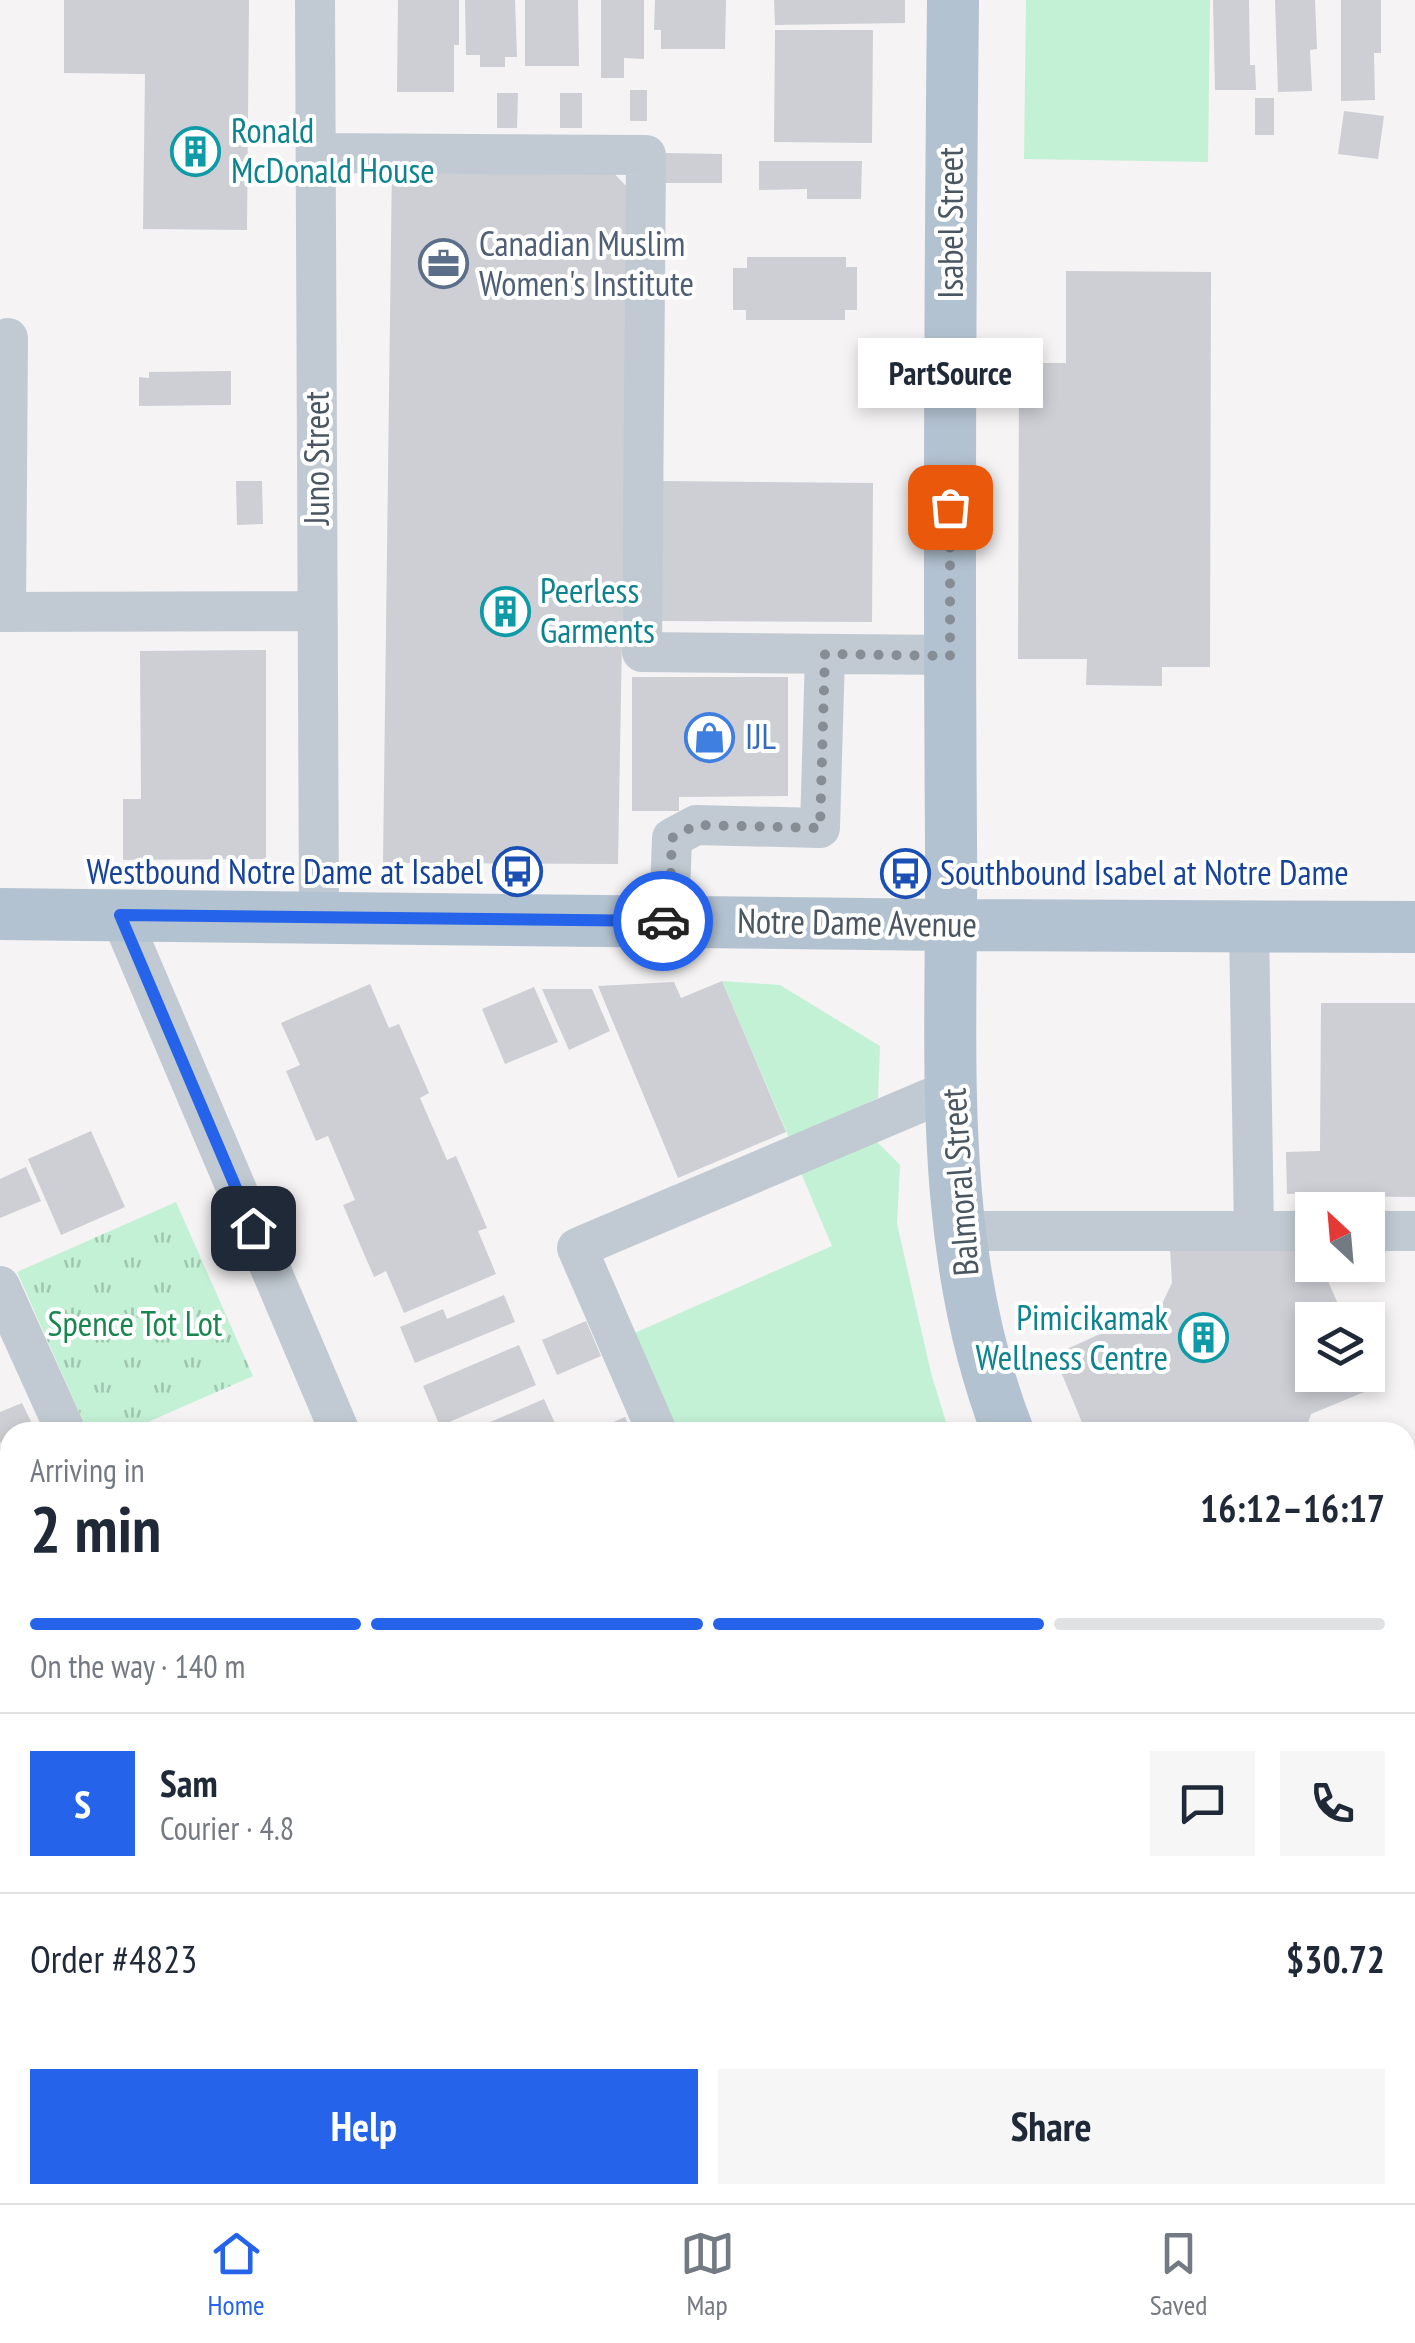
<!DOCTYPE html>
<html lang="en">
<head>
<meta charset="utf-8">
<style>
	:root { --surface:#fff; --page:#f6f6f7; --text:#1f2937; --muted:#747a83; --line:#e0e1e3; --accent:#2563eb }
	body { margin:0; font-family:"PT Sans Narrow",sans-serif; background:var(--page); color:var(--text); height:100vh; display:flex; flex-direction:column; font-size:38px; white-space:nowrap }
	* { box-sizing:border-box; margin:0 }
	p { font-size:32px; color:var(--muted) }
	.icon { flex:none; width:55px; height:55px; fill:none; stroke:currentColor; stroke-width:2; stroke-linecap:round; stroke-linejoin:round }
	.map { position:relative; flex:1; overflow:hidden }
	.sheet { position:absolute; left:0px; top:1422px; width:1415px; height:782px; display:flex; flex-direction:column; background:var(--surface); border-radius:30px 30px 0 0; box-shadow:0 5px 15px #0003 }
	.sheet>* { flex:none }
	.needle { width:65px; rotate:334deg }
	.buttons { position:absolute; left:1295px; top:1192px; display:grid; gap:20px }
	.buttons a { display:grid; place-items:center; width:90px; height:90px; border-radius:0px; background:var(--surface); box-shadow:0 5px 15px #0003; font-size:50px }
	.pin { position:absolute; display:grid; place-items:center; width:85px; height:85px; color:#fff; margin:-42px; border-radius:20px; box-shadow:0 5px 15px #0006 }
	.courier { position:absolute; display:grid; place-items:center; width:100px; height:100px; margin:-50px; border:8px solid #2563eb; border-radius:50%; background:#fff; color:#222; box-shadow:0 2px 12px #0007 }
	.bubble { position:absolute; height:70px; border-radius:0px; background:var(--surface); box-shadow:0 5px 15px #0003; font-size:32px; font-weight:800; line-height:70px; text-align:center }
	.overview em { font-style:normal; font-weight:800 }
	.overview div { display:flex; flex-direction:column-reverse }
	.overview { display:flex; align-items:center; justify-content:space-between; height:170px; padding:0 30px }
	h1 { font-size:65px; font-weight:800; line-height:75px }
	.bar { display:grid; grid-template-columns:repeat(4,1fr); gap:15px 10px; align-content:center; height:120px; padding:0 30px }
	.bar i { height:12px; border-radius:8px; background:var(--line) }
	.bar .current { background:var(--accent) }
	.bar p { grid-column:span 4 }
	.line { display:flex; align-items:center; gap:25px; padding:0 30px; border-top:2px solid var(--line) }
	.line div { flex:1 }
	.round { display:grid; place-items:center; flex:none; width:105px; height:105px; border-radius:0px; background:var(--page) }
	.action { display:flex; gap:20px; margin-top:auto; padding:20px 30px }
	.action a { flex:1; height:115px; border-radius:0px; background:var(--accent); color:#fff; font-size:40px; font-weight:800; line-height:115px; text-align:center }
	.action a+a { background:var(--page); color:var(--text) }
	.tabs { display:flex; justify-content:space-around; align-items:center; height:140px; border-top:2px solid var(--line); background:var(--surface); font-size:28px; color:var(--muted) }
	.tabs a { display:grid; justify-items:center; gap:5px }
	.tabs .current { color:var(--accent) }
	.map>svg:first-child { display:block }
	.grass { fill:#c3f1d5 }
	.park { fill:url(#park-tufts) }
	.building { fill:#cdcfd5 }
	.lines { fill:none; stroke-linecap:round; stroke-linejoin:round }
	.minor { stroke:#c1cad2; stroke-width:40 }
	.major { stroke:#b3c2d1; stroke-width:52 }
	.done { stroke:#868d94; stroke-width:10; stroke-dasharray:0 18 }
	.route { stroke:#2563eb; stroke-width:12 }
	.labels { text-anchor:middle; stroke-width:8; stroke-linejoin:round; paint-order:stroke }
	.culture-label { font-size:35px; fill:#0d838f; stroke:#fff; text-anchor:start }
	.street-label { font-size:35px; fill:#4a5661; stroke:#fff }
	.service-label { font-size:35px; fill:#4e5e75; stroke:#fff; text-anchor:start }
	.shop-label { font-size:35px; fill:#366cbe; stroke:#fff; text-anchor:start }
	.transit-label { font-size:35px; fill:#164399; stroke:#fff; text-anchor:end }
	.park-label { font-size:35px; fill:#17864f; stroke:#fff }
</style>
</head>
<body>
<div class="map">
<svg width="1415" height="2203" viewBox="0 0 1415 2203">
	<defs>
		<pattern id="park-tufts" width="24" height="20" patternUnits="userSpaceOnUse" patternTransform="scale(2.5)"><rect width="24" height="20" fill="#c3f1d5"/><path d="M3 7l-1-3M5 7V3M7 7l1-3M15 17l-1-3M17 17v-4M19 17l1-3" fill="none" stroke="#a0c6b0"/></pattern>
	</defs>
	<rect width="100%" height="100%" fill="#f5f3f3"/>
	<path class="grass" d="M 1026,0 L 1210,0 L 1208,162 L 1024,159 Z
		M 722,981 L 780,985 L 880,1046 L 878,1098 L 790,1140 Z
		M 854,1143 L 878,1143 L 900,1165 L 897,1224 L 931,1373 L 949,1432 L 672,1432 L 630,1335 L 832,1246 L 798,1166 Z"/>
	<path class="park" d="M 176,1202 L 253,1376 L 125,1432 L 88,1432 L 17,1272 Z"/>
	<path class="building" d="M 64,0 L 249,0 L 247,230 L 143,229 L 145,74 L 64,73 Z
		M 398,0 L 459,0 L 459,45 L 454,45 L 454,92 L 397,92 Z
		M 465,0 L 515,0 L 517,57 L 505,57 L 505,67 L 480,67 L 480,55 L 466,55 Z
		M 525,0 L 578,0 L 579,66 L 525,66 Z
		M 601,0 L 644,0 L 644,59 L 624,58 L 624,78 L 601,78 Z
		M 655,0 L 726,0 L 725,49 L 661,49 L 661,30 L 654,30 Z
		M 774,0 L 905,0 L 905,23 L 775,25 Z
		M 1213,0 L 1249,0 L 1250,65 L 1255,65 L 1256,90 L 1215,90 Z
		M 1275,0 L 1315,0 L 1317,49 L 1310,50 L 1312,91 L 1278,92 Z
		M 1341,0 L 1381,0 L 1381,53 L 1374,53 L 1375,100 L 1341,101 Z
		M 775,30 L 873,30 L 872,143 L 774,142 Z
		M 630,90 L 647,90 L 647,121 L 630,121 Z
		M 497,93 L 518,93 L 517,128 L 497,128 Z
		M 560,93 L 582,93 L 582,128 L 560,128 Z
		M 1255,98 L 1274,98 L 1274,135 L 1255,135 Z
		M 1344,111 L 1384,116 L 1378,159 L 1338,154 Z
		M 666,153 L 722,154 L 722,183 L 665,183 Z
		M 759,161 L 862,161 L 861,199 L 807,199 L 807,189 L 759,190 Z
		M 392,163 L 608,167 L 630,190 L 618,864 L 383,863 Z
		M 747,257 L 846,257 L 846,267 L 857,267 L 857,310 L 845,310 L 845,320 L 746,320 L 746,310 L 733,310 L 733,268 L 747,268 Z
		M 1066,271 L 1211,272 L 1210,667 L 1162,667 L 1162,686 L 1086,685 L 1087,659 L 1018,659 L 1019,363 L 1066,363 Z
		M 231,371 L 231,405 L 139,406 L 139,377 L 149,378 L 149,372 Z
		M 236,481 L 262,481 L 263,524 L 237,525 Z
		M 662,481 L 873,483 L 872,622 L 661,621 Z
		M 266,650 L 266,859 L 123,860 L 123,799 L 141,799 L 140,651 Z
		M 632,677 L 788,677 L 788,796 L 679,797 L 679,811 L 632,811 Z
		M 722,981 L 786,1132 L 678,1178 L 598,986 L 674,982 L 681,998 Z
		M 370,984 L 389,1028 L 399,1024 L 429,1093 L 420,1098 L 447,1160 L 456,1156 L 487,1228 L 478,1231 L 496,1274 L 404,1313 L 386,1271 L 374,1277 L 343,1205 L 355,1200 L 328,1136 L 316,1141 L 286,1071 L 300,1065 L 281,1023 Z
		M 534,987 L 558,1042 L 505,1064 L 482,1009 Z
		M 542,989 L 592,989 L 610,1031 L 569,1050 Z
		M 1321,1003 L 1415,1003 L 1415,1197 L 1320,1196 L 1320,1193 L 1287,1194 L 1286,1152 L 1320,1151 Z
		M 91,1131 L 125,1207 L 61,1235 L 28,1159 Z
		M 26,1167 L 41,1201 L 0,1218 L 0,1179 Z
		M 1170,1248 L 1312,1249 L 1312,1265 L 1321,1265 L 1345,1320 L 1312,1320 L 1312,1375 L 1369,1375 L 1374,1388 L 1311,1414 L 1305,1432 L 1282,1425 L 1262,1432 L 1242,1432 L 1239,1427 L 1226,1432 L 1086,1432 L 1054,1355 L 1161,1306 L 1172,1283 Z
		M 504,1295 L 515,1322 L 415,1363 L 400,1327 L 443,1309 L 447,1319 Z
		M 586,1321 L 601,1356 L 557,1375 L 542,1340 Z
		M 519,1345 L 536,1385 L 440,1426 L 423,1386 Z
		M 544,1399 L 559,1432 L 467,1432 Z
		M 22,1403 L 36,1432 L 10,1432 L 10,1478 L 5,1481 L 0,1469 L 0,1449 L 3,1448 L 0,1441 L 0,1412 Z
		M 625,1417 L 632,1432 L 590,1432 Z
		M 0,1493 L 10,1518 L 10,1521 L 0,1525 Z
		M 1415,1659 L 1415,1800 L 1405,1777 L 1405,1663 Z
		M 1415,1830 L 1415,1856 L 1405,1860 L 1405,1834 Z
		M 1415,1897 L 1415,1959 L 1405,1963 L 1405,1901 Z
		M 6,2067 L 10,2077 L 10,2125 L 0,2129 L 0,2069 Z
		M 1405,2114 L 1411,2128 L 1415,2126 L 1415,2158 L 1405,2163 Z
		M 10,2129 L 10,2177 L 0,2181 L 0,2134 Z
		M 21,2195 L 66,2195 L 69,2203 L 1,2203 L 12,2198 L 19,2201 Z
		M 243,2195 L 314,2195 L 295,2203 L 246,2203 Z
		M 540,2195 L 561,2195 L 565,2203 L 522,2203 Z
		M 800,2195 L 869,2195 L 872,2203 L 796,2203 L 794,2198 Z
		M 1111,2195 L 1184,2195 L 1166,2203 L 1114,2203 Z"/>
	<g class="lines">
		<path class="minor" d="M 315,0 L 319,916
			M 316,153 L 646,155 L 642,652 L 950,655
			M 0,612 L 317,611
			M 6,612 L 8,338
			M 120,915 L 340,1432
			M 669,921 L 672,838 L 696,825 L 820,828 L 825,654
			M 1249,926 L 1254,1231
			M 959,1231 L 1312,1231
			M 1368,1231 L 1415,1231
			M 0,1286 L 66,1432
			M 657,1432 L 577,1248 L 952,1089
			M 0,1880 L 10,1903
			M 136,2195 L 139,2203
			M 398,2195 L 401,2203
			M 667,2195 L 671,2203
			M 1013,2195 L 1017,2203"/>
		<path class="major" d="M 953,0 C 950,280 949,561 951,841 C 953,1041 934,1242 1008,1432
			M 0,914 L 950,925 L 1415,927
			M 1405,1555 L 1415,1554
			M 0,1610 L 10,1609
			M 1337,2195 L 1340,2203"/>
	</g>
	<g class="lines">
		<path class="done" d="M 663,921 L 669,921 L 672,838 L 696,825 L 820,828 L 825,654 L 950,656 L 950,507"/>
		<path class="route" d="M 253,1228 L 120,915 L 663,921"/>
	</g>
	<defs>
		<symbol id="building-ring" viewBox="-11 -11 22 22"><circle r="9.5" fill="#fff" stroke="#0f9aa8" stroke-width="1.5"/><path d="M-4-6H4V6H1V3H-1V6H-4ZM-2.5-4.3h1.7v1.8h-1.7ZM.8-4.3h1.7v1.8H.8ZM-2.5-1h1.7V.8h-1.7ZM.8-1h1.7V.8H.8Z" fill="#0f9aa8"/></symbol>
		<symbol id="office-ring" viewBox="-11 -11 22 22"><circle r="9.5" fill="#fff" stroke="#5c6f8a" stroke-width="1.5"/><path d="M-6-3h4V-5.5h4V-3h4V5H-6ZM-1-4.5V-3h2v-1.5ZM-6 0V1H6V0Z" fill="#5c6f8a"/></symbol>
		<symbol id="shop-ring" viewBox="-11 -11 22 22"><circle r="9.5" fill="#fff" stroke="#3f7fe0" stroke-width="1.5"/><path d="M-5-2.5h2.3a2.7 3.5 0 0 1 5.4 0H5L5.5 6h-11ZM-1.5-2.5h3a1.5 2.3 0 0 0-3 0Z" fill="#3f7fe0"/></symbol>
		<symbol id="bus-ring" viewBox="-11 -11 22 22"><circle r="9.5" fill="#fff" stroke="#1a4fb4" stroke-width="1.5"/><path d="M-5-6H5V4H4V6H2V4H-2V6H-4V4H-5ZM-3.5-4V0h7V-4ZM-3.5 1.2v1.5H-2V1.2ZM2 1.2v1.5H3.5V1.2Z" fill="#1a4fb4"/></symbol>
	</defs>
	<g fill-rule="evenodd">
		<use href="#building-ring" x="168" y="124" width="55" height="55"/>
		<use href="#office-ring" x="416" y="236" width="55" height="55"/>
		<use href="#building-ring" x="478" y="584" width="55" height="55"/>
		<use href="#shop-ring" x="682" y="710" width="55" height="55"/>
		<use href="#bus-ring" x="490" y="844" width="55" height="55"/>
		<use href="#bus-ring" x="878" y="846" width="55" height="55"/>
		<use href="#building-ring" x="1176" y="1310" width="55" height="55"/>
	</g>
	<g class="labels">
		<g class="culture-label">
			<text x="231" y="143">Ronald<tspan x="231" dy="40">McDonald House</tspan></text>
			<text x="540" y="603">Peerless<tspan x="540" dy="40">Garments</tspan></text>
			<text x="1168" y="1330" text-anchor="end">Pimicikamak<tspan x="1168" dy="40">Wellness Centre</tspan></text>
		</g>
		<g class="street-label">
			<text transform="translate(951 223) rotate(-90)" y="12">Isabel Street</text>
			<text transform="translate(317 458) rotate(-90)" y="12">Juno Street</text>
			<text transform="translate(857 923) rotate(1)" y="12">Notre Dame Avenue</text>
			<text transform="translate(960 1182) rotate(-94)" y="12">Balmoral Street</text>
		</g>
		<g class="service-label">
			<text x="479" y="256">Canadian Muslim<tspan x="479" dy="40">Women's Institute</tspan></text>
		</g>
		<g class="shop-label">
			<text x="745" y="749">IJL</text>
		</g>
		<g class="transit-label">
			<text x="483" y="884">Westbound Notre Dame at Isabel</text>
			<text x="940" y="885" text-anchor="start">Southbound Isabel at Notre Dame</text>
		</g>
		<g class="park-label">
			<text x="135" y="1336">Spence Tot Lot</text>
		</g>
	</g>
</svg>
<div class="buttons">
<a><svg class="needle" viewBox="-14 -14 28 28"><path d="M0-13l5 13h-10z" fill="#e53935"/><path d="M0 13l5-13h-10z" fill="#747a83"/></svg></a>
<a><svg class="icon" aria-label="layers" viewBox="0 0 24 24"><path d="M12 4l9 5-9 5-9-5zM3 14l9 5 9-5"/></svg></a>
</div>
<div class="pin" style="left:950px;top:507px;background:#ea580c"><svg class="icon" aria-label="bag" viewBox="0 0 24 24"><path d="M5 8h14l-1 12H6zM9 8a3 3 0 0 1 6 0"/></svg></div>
<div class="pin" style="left:253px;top:1228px;background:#1f2937"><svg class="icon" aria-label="home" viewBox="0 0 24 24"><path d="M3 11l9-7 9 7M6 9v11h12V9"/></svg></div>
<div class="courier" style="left:663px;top:921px"><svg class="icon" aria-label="car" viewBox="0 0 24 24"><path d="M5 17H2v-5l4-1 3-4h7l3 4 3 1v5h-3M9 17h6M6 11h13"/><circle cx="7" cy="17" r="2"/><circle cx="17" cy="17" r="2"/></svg></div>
<div class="bubble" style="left:858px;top:338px;width:185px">PartSource</div>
<section class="sheet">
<div class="overview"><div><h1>2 min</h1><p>Arriving in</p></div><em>16:12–16:17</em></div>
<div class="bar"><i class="current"></i><i class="current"></i><i class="current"></i><i></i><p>On the way · 140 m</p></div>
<div class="line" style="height:180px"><b class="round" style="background:var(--accent);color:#fff">S</b><div><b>Sam</b><p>Courier · 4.8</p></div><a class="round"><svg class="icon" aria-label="chat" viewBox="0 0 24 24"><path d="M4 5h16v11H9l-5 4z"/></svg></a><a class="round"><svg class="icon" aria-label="phone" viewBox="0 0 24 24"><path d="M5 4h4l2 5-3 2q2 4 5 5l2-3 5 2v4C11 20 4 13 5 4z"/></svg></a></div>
<div class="line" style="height:130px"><div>Order #4823</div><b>$30.72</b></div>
<div class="action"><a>Help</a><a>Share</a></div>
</section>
</div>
<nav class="tabs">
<a class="current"><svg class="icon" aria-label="home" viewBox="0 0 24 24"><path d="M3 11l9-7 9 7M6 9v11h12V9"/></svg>Home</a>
<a><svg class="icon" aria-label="map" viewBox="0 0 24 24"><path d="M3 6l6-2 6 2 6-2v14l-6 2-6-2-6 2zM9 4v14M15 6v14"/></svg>Map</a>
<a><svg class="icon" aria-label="saved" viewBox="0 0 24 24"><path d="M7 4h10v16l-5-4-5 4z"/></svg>Saved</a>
</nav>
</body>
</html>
